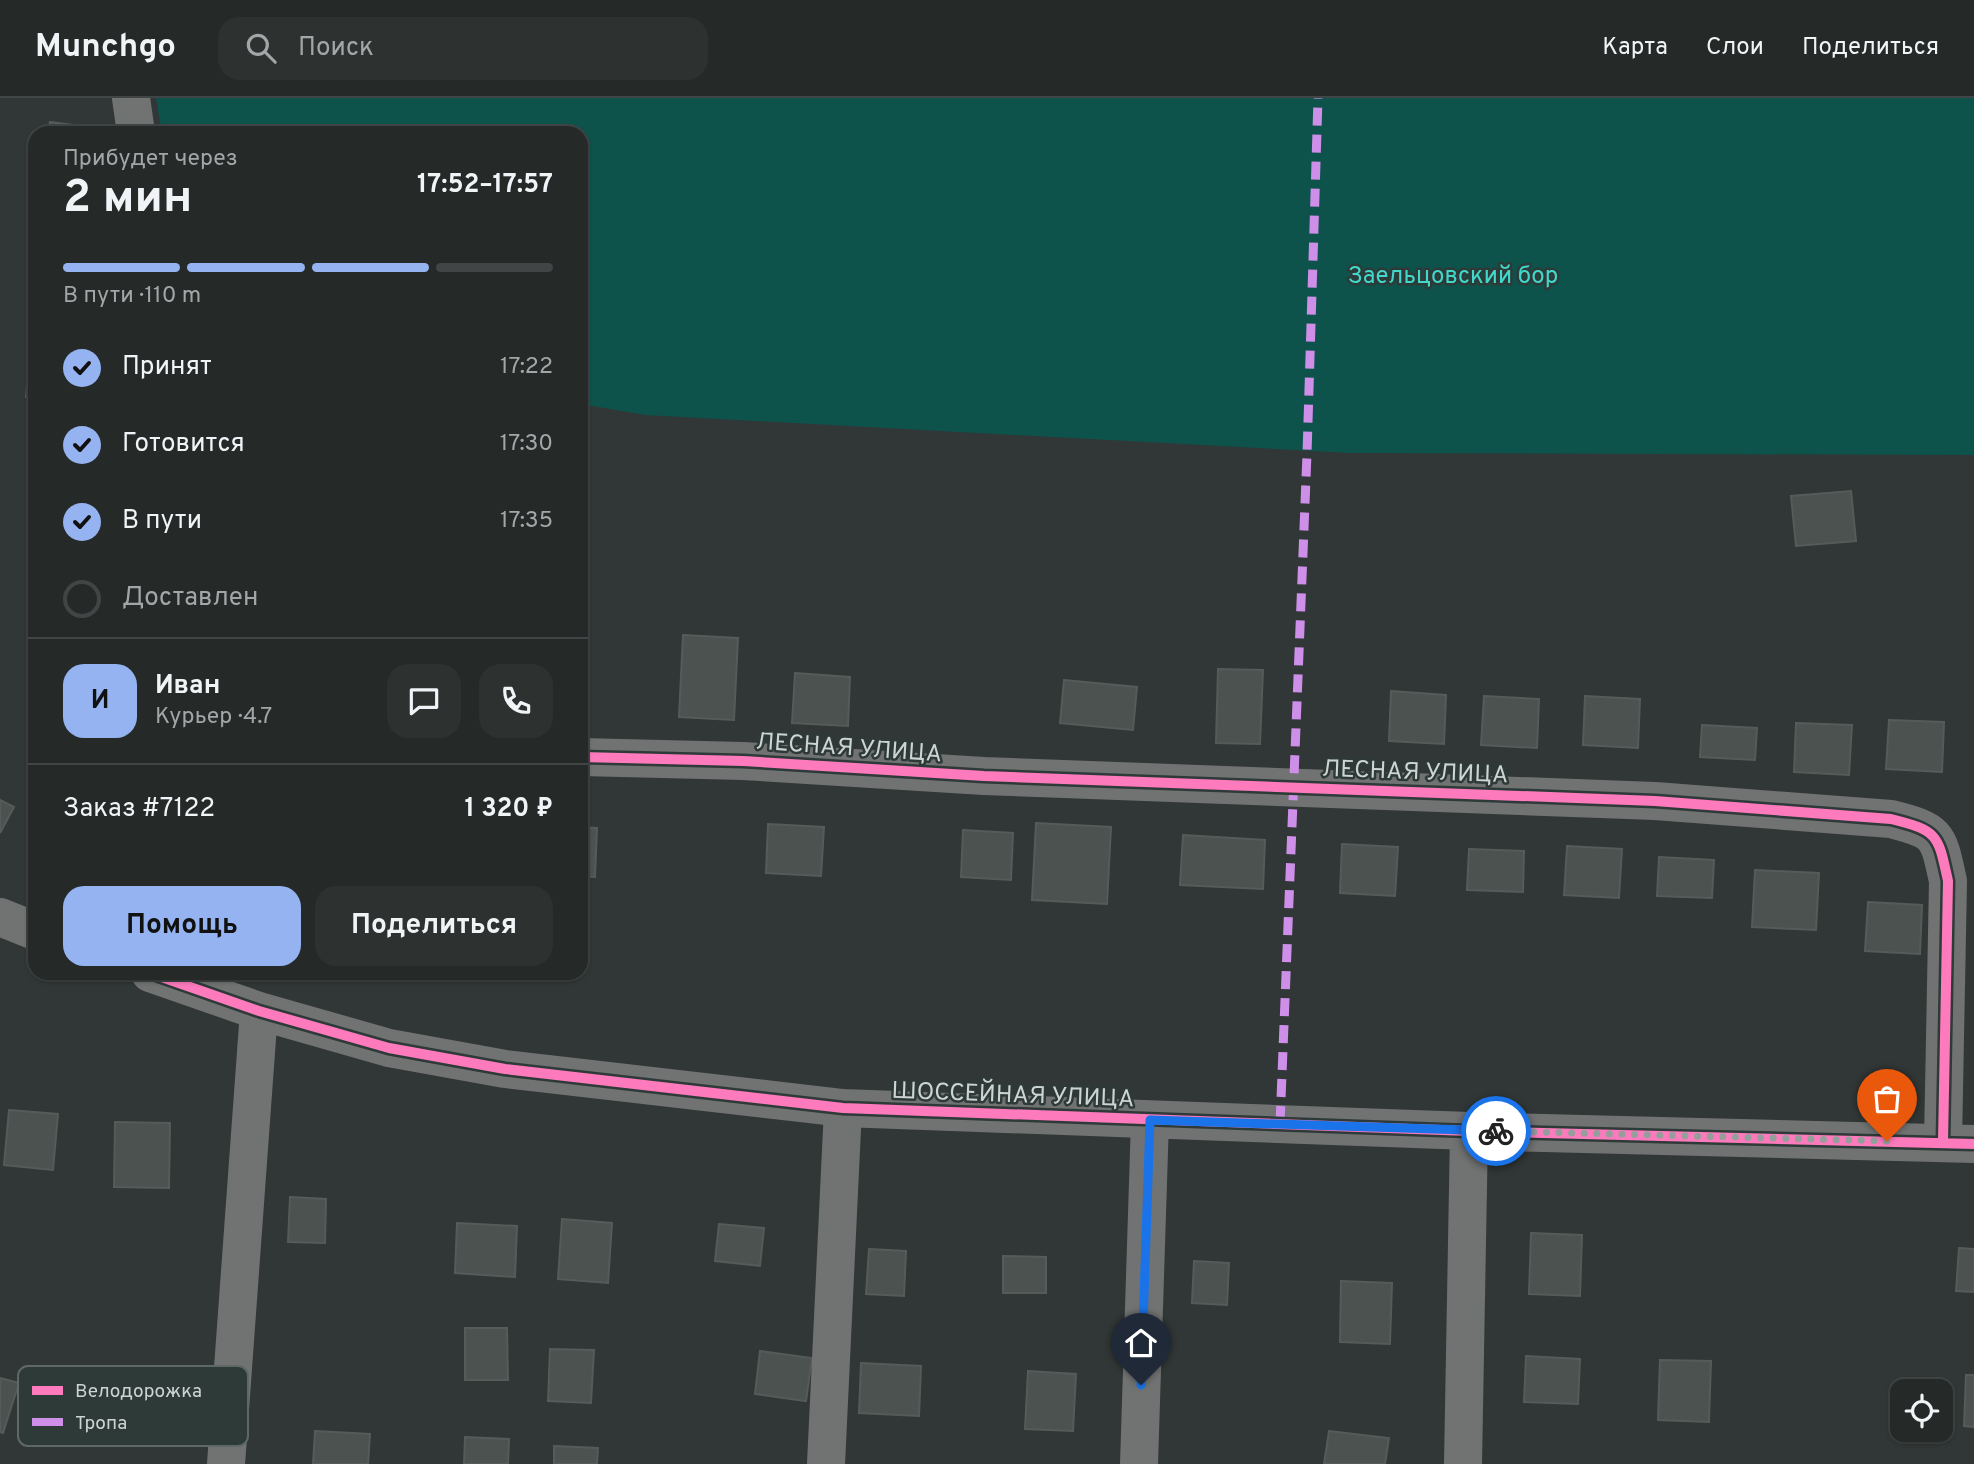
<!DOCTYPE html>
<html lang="ru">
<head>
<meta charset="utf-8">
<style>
	:root { --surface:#252928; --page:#2d3130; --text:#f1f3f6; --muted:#a3a6a8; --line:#424545; --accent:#95b2f1 }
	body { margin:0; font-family:Overpass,sans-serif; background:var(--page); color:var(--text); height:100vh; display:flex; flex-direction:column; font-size:26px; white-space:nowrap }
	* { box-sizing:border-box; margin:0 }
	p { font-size:23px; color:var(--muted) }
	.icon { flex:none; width:38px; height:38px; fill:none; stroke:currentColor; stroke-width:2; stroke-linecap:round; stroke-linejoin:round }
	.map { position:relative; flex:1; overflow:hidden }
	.panel { position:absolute; left:28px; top:28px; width:560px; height:854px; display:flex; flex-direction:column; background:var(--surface); border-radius:21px; box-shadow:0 2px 5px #0004,0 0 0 2px var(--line) }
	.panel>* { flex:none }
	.controls { position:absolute; left:1890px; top:1281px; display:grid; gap:14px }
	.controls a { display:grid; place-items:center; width:63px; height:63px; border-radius:14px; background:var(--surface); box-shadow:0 2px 5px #0004,0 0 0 2px var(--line); font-size:35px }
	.pin { position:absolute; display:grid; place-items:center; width:60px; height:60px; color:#fff; margin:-72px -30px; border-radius:50% 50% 50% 0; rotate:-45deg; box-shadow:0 0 7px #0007 }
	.pin .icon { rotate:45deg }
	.courier { position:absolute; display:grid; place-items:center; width:70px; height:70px; margin:-35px; border:5px solid #1a73e8; border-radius:50%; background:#fff; color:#222; box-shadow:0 2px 9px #0007 }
	.overview em { font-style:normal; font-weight:700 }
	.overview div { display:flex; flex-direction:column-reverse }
	.overview { display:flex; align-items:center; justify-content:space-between; height:119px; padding:0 35px }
	h1 { font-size:46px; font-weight:700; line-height:52px }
	.bar { display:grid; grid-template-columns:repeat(4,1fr); gap:10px 7px; align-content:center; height:84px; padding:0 35px }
	.bar i { height:9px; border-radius:5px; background:var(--line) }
	.bar .on { background:var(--accent) }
	.bar p { grid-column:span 4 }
	.line { display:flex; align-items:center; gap:18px; padding:0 35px; border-top:2px solid var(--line) }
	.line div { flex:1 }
	.round { display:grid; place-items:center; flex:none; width:74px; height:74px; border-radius:21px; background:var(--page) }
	ol { padding:0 35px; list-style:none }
	li { display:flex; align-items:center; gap:21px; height:77px }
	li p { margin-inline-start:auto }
	li .icon { padding:7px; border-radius:50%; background:var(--accent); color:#111; stroke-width:4 }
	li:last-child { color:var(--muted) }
	li i { width:38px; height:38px; border:4px solid var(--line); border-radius:50% }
	.button { display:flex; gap:14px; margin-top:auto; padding:14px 35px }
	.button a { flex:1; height:80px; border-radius:21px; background:var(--accent); color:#111; font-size:28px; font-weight:700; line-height:80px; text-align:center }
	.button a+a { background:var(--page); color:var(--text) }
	header { display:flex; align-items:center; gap:42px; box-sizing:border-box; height:98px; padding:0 35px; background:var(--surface); border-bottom:2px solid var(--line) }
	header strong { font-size:33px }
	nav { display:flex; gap:38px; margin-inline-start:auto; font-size:24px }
	.search { width:490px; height:63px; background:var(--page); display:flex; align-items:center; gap:18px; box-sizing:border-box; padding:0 24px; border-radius:21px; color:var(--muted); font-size:26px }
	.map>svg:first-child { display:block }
	.green { fill:#0e524c }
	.building { fill:#4c5250; stroke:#565b5a; stroke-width:2 }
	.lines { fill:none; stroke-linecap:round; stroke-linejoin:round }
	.minor { stroke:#717373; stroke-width:38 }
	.quiet { stroke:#ce8fe9; stroke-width:9; stroke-dasharray:18 9; stroke-linecap:butt }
	.cycleway-casing { stroke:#2e3a38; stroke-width:15 }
	.cycleway { stroke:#fd7abc; stroke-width:10 }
	.done { stroke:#969e9c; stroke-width:7; stroke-dasharray:0 12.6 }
	.route { stroke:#1a73e8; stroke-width:9 }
	.labels { text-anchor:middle; stroke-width:5; stroke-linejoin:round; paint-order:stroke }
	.park-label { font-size:24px; fill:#40d8ca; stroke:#2e3a38 }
	.street-label { font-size:24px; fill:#cdd5d3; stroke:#2e3a38 }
	.key { fill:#2e3a38; stroke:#5e6866; stroke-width:2 }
	.key-label { font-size:19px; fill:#cdd5d3 }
</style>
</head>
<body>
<header>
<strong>Munchgo</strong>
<div class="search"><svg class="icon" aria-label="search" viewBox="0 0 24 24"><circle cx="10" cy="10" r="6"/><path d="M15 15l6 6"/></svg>Поиск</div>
<nav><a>Карта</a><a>Слои</a><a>Поделиться</a></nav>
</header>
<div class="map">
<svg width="1974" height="1366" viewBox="0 0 1974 1366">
	<rect width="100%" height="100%" fill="#313736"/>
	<path class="green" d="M 156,0 L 1974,0 L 1974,357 L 1349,355 L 645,317 L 581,306 L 581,35 L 162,35 Z"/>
	<path class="building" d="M 50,24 L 91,29 L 90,35 L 48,35 Z
		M 31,238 L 35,239 L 35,299 L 26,299 Z
		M 1851,393 L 1856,443 L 1796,448 L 1791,398 Z
		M 683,537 L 738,540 L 734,622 L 679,619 Z
		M 1218,571 L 1263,572 L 1260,646 L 1216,645 Z
		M 795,575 L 850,579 L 848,628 L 792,625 Z
		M 1064,582 L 1137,589 L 1133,632 L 1060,625 Z
		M 1391,593 L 1446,597 L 1444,646 L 1389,643 Z
		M 1484,598 L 1539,601 L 1537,650 L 1481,647 Z
		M 1585,598 L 1640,601 L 1638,650 L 1583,647 Z
		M 1889,622 L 1944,624 L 1942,674 L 1886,671 Z
		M 1796,625 L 1852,627 L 1849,677 L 1794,674 Z
		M 1702,627 L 1757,630 L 1755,662 L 1700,659 Z
		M 0,702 L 14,709 L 0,735 Z
		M 1036,725 L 1111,729 L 1107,806 L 1032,802 Z
		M 768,726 L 824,729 L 821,778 L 766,775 Z
		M 581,729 L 597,730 L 595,779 L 581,778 Z
		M 963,732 L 1013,735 L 1011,782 L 961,779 Z
		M 1183,737 L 1265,742 L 1263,791 L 1180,787 Z
		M 1342,746 L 1398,749 L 1395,798 L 1340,795 Z
		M 1567,748 L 1622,751 L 1619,800 L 1564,797 Z
		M 1469,751 L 1524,753 L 1523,794 L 1467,792 Z
		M 1659,759 L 1714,762 L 1712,800 L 1657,798 Z
		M 1755,772 L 1819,775 L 1816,832 L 1752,829 Z
		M 1868,804 L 1922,807 L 1920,856 L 1865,853 Z
		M 9,1012 L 58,1016 L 53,1072 L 4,1067 Z
		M 115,1024 L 170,1025 L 169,1090 L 114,1089 Z
		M 290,1099 L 326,1101 L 325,1145 L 288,1144 Z
		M 562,1121 L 612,1125 L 608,1185 L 558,1181 Z
		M 457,1125 L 517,1128 L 515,1179 L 455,1175 Z
		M 719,1126 L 764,1130 L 760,1168 L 715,1163 Z
		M 1531,1135 L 1582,1137 L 1580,1198 L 1529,1196 Z
		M 1959,1150 L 1974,1151 L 1974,1194 L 1956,1193 Z
		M 869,1151 L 906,1153 L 904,1198 L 866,1196 Z
		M 1003,1158 L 1046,1159 L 1046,1195 L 1003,1195 Z
		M 1194,1163 L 1229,1165 L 1227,1207 L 1192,1205 Z
		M 1341,1183 L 1392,1185 L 1390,1246 L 1340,1244 Z
		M 465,1230 L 507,1230 L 508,1282 L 465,1282 Z
		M 550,1251 L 594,1252 L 591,1305 L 548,1303 Z
		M 760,1253 L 812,1260 L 806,1303 L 755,1296 Z
		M 1526,1258 L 1580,1261 L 1578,1306 L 1524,1304 Z
		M 1660,1262 L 1711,1263 L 1709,1324 L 1658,1322 Z
		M 861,1265 L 921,1268 L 919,1318 L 859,1315 Z
		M 1028,1273 L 1076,1276 L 1073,1333 L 1025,1331 Z
		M 1966,1277 L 1974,1277 L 1974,1329 L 1964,1328 Z
		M 0,1280 L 19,1285 L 3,1335 L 0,1334 Z
		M 315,1333 L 370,1336 L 368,1366 L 313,1366 Z
		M 1329,1333 L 1389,1340 L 1385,1366 L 1324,1366 Z
		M 465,1339 L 509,1341 L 508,1366 L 464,1366 Z
		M 554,1348 L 598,1350 L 597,1366 L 554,1366 Z"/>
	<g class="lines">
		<path class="minor" d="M 131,0 L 136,35
			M 581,659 L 743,663 L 984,678 L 1655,703 L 1891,721 C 1939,733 1938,737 1948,783 L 1943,1044
			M 0,819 L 35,833
			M 150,875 L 259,913 L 389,950 L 505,971 L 843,1010 L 1469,1033 L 1974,1046
			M 226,1366 L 259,913
			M 826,1366 L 843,1010
			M 1139,1366 L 1150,1022
			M 1463,1366 L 1469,1033"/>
		<path class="quiet" d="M 1280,1026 L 1307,356 L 1318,0"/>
		<defs>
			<path id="cycleway" d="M 581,659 L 743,663 L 984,678 L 1655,703 L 1891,721 C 1939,733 1938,737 1948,783 L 1943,1044
				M 150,875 L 259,913 L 389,950 L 505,971 L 843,1010 L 1469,1033 L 1974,1046"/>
		</defs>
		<use href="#cycleway" class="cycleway-casing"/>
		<use href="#cycleway" class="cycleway"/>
	</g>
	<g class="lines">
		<path class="done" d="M 1496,1033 L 1887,1043"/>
		<path class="route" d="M 1141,1287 L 1150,1022 L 1496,1033"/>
	</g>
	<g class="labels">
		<g class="park-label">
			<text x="1453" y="185">Заельцовский бор</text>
		</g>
		<g class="street-label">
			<text transform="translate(849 649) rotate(4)" y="8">ЛЕСНАЯ УЛИЦА</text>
			<text transform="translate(1415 673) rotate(2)" y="8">ЛЕСНАЯ УЛИЦА</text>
			<text transform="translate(1013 996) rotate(2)" y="8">ШОССЕЙНАЯ УЛИЦА</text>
		</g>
	</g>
	<rect x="18" y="1268" width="230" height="80" rx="10" class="key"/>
	<rect x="32" y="1288" width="31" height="9" fill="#fd7abc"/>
	<rect x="32" y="1320" width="31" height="8" fill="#ce8fe9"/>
	<g class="key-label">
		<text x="75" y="1299">Велодорожка</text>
		<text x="75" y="1331">Тропа</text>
	</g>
</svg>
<div class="controls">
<a><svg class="icon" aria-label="locate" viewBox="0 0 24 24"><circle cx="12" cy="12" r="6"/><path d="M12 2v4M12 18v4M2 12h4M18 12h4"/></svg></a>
</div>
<div class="pin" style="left:1887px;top:1043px;background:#ea580c"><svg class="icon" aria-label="bag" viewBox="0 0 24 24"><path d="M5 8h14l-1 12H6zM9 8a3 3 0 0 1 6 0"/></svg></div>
<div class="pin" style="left:1141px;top:1287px;background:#1f2937"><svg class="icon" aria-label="home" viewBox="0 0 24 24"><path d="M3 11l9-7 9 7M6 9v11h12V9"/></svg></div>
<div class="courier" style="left:1496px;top:1033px"><svg class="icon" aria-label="bike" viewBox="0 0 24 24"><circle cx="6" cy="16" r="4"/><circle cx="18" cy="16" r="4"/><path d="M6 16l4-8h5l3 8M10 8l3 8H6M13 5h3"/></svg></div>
<section class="panel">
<div class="overview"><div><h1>2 мин</h1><p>Прибудет через</p></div><em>17:52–17:57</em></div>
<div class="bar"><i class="on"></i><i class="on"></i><i class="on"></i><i></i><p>В пути · 110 m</p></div>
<ol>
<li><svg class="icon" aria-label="check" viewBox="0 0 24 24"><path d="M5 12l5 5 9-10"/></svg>Принят<p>17:22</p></li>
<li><svg class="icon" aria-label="check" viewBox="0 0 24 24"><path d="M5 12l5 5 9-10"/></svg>Готовится<p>17:30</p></li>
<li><svg class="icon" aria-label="check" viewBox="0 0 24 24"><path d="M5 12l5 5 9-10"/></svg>В пути<p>17:35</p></li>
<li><i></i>Доставлен</li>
</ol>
<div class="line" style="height:126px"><b class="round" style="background:var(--accent);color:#111">И</b><div><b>Иван</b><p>Курьер · 4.7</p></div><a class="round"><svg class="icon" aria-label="chat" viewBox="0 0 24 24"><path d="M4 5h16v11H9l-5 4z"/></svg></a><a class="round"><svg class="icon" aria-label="phone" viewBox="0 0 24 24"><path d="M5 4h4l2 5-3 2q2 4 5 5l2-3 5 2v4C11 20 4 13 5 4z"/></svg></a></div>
<div class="line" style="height:91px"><div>Заказ #7122</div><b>1 320 ₽</b></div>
<div class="button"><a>Помощь</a><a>Поделиться</a></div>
</section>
</div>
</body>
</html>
